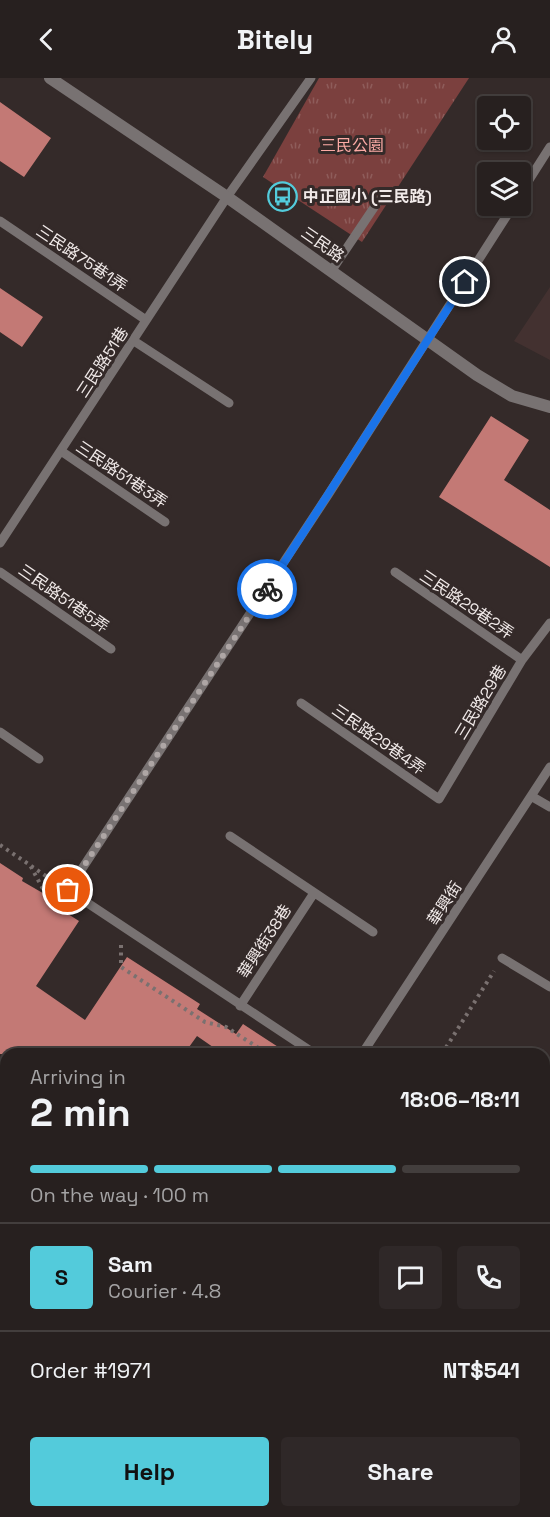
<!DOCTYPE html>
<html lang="en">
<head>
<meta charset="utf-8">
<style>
	:root { --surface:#27201f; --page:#2f2828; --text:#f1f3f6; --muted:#a4a3a4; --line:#433e3d; --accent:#53cbdb }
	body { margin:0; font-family:"Space Grotesk","Noto Sans TC",sans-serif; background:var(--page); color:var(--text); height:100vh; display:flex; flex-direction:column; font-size:22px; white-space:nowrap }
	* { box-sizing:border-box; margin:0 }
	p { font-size:20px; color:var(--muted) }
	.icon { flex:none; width:33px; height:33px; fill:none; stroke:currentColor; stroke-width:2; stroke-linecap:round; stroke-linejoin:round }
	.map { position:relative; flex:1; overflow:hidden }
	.sheet { position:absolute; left:0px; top:970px; width:550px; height:470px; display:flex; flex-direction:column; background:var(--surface); border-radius:18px 18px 0 0; box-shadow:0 2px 4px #0004,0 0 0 2px var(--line) }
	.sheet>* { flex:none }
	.buttons { position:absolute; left:477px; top:18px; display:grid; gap:12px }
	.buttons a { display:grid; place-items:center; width:54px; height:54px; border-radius:6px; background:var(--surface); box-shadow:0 2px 4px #0004,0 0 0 2px var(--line); font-size:30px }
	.pin { position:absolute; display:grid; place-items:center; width:51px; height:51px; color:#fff; margin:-26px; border:3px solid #fff; border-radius:50%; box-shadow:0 2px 6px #0007 }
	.courier { position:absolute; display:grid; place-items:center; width:60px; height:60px; margin:-30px; border:4px solid #1a73e8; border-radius:50%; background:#fff; color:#222; box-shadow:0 2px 8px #0007 }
	.overview em { font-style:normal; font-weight:700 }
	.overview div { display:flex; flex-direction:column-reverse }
	.overview { display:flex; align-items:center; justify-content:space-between; height:102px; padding:0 30px }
	h1 { font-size:39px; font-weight:700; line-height:45px }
	.bar { display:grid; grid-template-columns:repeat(4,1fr); gap:9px 6px; align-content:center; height:72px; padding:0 30px }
	.bar i { height:8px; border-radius:4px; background:var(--line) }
	.bar .active { background:var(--accent) }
	.bar p { grid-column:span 4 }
	.line { display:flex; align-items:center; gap:15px; padding:0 30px; border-top:2px solid var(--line) }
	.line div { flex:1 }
	.round { display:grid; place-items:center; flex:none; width:63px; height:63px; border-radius:6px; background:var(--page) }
	.primary-button { display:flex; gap:12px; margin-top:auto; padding:12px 30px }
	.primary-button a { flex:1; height:69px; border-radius:6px; background:var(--accent); color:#111; font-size:24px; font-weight:700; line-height:69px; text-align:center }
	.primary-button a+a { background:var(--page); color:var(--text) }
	header { display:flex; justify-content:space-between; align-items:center; height:78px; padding:0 30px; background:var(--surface); font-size:27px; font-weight:700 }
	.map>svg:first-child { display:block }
	.built { fill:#433130 }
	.grass { fill:url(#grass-tufts) }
	.pitch { fill:#7b403e }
	.water { fill:url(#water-waves) }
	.building { fill:#c37975 }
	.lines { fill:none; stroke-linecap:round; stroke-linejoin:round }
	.path { stroke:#7a7170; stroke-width:4; stroke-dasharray:3 4.5; stroke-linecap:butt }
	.service { stroke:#787272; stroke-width:9 }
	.minor { stroke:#787272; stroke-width:12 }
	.trunk { stroke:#d2c6c4; stroke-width:16 }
	.done { stroke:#aea6a5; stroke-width:6; stroke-dasharray:0 10.8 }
	.route { stroke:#1a73e8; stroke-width:8 }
	.labels { text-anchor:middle; stroke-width:6; stroke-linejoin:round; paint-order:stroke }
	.park-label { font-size:16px; fill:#fcaaa5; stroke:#342a29 }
	.poi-label { font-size:16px; font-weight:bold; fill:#f0e9e8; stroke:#342a29; text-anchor:start }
	.street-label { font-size:16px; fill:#f0e9e8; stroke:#342a29 }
</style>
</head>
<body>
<header><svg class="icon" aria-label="back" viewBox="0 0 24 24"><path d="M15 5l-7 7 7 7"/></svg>Bitely<svg class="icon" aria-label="person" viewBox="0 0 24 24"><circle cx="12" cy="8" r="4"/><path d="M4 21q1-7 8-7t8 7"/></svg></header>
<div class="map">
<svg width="550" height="1439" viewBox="0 0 550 1439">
	<defs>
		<pattern id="grass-tufts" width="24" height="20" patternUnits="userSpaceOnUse" patternTransform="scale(1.5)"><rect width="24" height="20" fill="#7b403e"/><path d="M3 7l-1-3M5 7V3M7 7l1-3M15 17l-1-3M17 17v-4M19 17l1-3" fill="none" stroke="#8e5c5a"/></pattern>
		<pattern id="water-waves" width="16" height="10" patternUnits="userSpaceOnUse" patternTransform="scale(1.5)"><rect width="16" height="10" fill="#012025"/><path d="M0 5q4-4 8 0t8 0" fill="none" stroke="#264045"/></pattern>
	</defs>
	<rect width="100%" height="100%" fill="#342a29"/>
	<path class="built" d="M 550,209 L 550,282 L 514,263 Z
		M 545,1289 L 550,1289 L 550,1439 L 420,1439 L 420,1434 L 544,1434 Z"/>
	<path class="grass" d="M 319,0 L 469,0 L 362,164 L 263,99 Z"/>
	<path class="pitch" d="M 544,1314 L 550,1314 L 550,1423 L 545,1424 L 546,1439 L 476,1439 L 476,1434 L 544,1434 Z"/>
	<path class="water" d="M 0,1368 L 6,1384 L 6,1434 L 24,1434 L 26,1439 L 0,1439 Z"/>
	<path class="building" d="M 0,24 L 51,60 L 24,99 L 0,83 Z
		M 0,210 L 43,239 L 22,269 L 0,254 Z
		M 491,338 L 529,362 L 504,402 L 550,432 L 550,489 L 439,419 Z
		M 0,785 L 23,800 L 22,803 L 72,832 L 68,836 L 79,843 L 36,908 L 85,942 L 127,879 L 200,926 L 197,931 L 236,956 L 243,946 L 289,976 L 223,976 L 197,958 L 184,976 L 0,976 Z"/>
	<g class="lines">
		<path class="path" d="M 0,767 L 30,787 L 43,811 L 52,817
			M 31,788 L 55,804
			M 121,867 L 121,889 L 205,944 L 226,949 L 268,976
			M 442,976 L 494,893
			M 0,992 L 6,998"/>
		<path class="service" d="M 520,116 L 550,69
			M 0,143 L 146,242
			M 332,192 L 379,122
			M 134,263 L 229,325
			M 61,373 L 165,444
			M 0,465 L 227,119 L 311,0
			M 0,494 L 111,571
			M 395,494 L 522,582
			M 301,625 L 439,721 L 522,582 L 550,545
			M 0,654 L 39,681
			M 531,718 L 550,729
			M 230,758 L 373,854
			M 502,880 L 550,909
			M 240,928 L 314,815
			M 315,976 L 68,812 L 328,417 L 513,128
			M 362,976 L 550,689
			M 544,1019 L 550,1012
			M 0,1050 L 6,1044
			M 544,1083 L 550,1084
			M 544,1106 L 550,1107
			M 544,1252 L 550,1254
			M 544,1264 L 550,1262
			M 401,1434 L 401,1439"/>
		<path class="minor" d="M 50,0 L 227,119 L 477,297 L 512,318 L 550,329
			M 0,1054 L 6,1060
			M 181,1434 L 183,1439"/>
		<path class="trunk" d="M 0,1100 L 6,1107
			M 0,1181 L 6,1194
			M 98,1434 L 100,1439
			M 148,1434 L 150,1439"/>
	</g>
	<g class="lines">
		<path class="done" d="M 68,812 L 267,511"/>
		<path class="route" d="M 267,511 L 465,204"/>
	</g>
	<defs>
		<symbol id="bus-ring" viewBox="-11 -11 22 22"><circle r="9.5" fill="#342a29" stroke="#53cbdb" stroke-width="1.5"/><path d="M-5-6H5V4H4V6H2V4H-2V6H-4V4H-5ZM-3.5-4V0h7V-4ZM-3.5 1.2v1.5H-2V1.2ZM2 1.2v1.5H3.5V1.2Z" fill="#53cbdb"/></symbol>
	</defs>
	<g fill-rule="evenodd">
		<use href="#bus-ring" x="266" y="102" width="33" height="33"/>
	</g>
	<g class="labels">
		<g class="park-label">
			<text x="352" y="73">三民公園</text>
		</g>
		<g class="poi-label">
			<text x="303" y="124">中正國小 (三民路)</text>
		</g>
		<g class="street-label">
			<text transform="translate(323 166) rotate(35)" y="6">三民路</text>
			<text transform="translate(82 180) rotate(34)" y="6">三民路75巷1弄</text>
			<text transform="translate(102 284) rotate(-57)" y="6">三民路51巷</text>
			<text transform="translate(122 396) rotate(34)" y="6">三民路51巷3弄</text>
			<text transform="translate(64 520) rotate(35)" y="6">三民路51巷5弄</text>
			<text transform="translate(467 526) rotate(34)" y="6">三民路29巷2弄</text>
			<text transform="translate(480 624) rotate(-59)" y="6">三民路29巷</text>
			<text transform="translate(379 661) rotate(35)" y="6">三民路29巷4弄</text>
			<text transform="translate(444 825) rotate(-57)" y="6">華興街</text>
			<text transform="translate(264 863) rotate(-57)" y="6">華興街38巷</text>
		</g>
	</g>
</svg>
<div class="buttons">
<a><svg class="icon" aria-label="locate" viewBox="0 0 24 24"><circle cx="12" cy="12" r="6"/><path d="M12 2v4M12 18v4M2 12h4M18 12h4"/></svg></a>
<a><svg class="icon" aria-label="layers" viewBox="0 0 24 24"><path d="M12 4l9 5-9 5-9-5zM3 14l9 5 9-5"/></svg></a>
</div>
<div class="pin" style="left:68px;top:812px;background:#ea580c"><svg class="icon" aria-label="bag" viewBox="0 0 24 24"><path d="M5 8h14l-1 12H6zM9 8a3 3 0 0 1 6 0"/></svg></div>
<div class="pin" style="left:465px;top:204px;background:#1f2937"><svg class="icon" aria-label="home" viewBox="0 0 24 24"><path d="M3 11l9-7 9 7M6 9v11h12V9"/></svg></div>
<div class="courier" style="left:267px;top:511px"><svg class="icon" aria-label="bike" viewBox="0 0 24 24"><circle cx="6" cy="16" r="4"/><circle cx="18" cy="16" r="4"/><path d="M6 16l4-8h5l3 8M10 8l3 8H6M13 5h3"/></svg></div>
<section class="sheet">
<div class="overview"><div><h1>2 min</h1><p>Arriving in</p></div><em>18:06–18:11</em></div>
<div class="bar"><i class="active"></i><i class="active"></i><i class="active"></i><i></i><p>On the way · 100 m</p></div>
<div class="line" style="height:108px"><b class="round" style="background:var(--accent);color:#111">S</b><div><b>Sam</b><p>Courier · 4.8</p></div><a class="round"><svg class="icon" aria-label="chat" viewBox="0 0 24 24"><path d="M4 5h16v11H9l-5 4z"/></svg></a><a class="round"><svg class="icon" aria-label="phone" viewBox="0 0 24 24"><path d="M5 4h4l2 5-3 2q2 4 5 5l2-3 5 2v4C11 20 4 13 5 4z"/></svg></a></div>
<div class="line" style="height:78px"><div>Order #1971</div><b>NT$541</b></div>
<div class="primary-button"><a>Help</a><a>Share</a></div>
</section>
</div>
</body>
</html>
